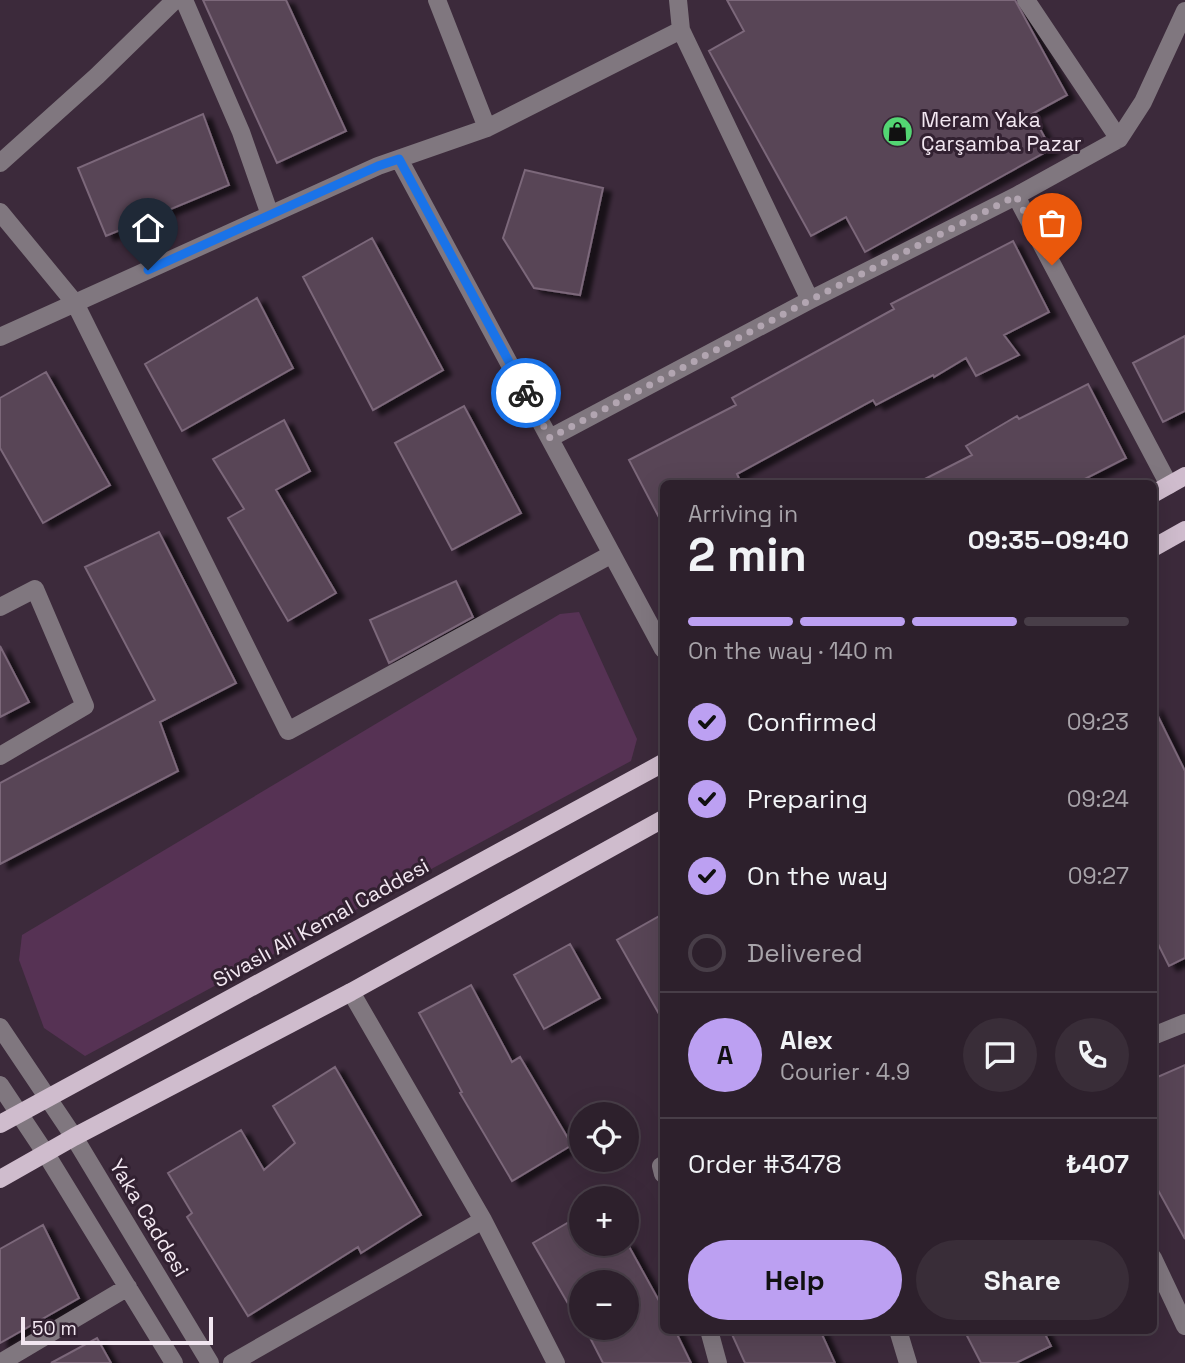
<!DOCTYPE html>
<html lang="en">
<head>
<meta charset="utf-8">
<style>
	:root { --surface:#2d202c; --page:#392d38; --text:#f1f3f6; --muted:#a7a3a9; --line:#483e48; --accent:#bca0f2 }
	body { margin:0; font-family:"Space Grotesk",sans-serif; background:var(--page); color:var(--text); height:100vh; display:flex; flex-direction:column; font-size:26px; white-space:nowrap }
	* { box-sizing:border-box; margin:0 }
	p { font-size:23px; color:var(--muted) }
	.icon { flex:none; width:38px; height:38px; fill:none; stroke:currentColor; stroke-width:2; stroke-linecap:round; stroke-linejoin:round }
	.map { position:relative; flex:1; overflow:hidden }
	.panel { position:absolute; left:660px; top:480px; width:497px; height:854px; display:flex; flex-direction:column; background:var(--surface); border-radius:10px; box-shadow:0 7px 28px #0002,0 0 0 2px var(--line) }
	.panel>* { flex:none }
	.fabs { position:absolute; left:569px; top:1102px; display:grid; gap:14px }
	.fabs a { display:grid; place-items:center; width:70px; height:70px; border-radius:50%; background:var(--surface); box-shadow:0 7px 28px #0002,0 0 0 2px var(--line); font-size:35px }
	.scale { position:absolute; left:21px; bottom:18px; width:192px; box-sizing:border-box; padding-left:7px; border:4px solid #f2e7f1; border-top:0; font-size:19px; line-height:24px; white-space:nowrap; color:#f2e7f1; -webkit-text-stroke:5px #322131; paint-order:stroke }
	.pin { position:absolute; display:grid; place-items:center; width:60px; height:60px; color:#fff; margin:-72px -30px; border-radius:50% 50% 50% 0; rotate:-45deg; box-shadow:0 0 7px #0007 }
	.pin .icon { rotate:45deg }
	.courier { position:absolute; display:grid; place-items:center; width:70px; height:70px; margin:-35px; border:5px solid #1a73e8; border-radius:50%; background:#fff; color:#222; box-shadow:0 2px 9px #0007 }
	.headline em { font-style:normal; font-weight:600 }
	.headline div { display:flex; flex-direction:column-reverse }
	.headline { display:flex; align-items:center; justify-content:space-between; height:119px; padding:0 28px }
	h1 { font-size:46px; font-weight:600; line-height:52px }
	.bar { display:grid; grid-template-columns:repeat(4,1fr); gap:10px 7px; align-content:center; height:84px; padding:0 28px }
	.bar i { height:9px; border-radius:5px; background:var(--line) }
	.bar .selected { background:var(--accent) }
	.bar p { grid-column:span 4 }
	.line { display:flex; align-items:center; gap:18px; padding:0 28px; border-top:2px solid var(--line) }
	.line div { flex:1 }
	.round { display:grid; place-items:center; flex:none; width:74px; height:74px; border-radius:37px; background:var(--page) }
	ol { padding:0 28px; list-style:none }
	li { display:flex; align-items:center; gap:21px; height:77px }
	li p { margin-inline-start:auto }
	li .icon { padding:7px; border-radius:50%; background:var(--accent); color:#111; stroke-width:4 }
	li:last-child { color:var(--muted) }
	li i { width:38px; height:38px; border:4px solid var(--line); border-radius:50% }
	.button { display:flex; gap:14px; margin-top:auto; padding:14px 28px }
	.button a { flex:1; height:80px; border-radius:42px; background:var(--accent); color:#111; font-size:28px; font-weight:600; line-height:80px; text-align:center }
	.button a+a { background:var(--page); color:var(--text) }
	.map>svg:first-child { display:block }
	.green { fill:#563254 }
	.building { fill:#584556; stroke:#7b677a; stroke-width:2; filter:url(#shadow) }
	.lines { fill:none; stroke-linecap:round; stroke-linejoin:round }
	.minor { stroke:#80777f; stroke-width:18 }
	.major { stroke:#cfbccd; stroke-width:18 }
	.done { stroke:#b2a5b1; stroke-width:7; stroke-dasharray:0 12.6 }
	.route { stroke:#1a73e8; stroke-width:9 }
	.labels { text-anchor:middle; stroke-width:6; stroke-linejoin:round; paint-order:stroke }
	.poi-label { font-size:21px; fill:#f2e7f1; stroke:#322131; text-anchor:start }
	.street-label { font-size:21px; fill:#f2e7f1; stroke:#322131 }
</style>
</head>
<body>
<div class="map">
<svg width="1185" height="1363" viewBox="0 0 1185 1363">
	<defs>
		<filter id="shadow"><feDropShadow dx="8" dy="4.5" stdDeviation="2" flood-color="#0009"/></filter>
	</defs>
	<rect width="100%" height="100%" fill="#3c2a3b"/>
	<path class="green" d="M 579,612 L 637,739 L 631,761 L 85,1056 L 44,1028 L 19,960 L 22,935 L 560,614 Z"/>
	<path class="building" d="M 203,0 L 286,0 L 346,131 L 277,163 Z
		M 727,0 L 1015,0 L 1067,95 L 1032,114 L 1051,149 L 865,252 L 846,217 L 811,236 L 709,51 L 744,31 Z
		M 203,114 L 229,185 L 106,236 L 78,168 Z
		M 525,170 L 603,188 L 580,295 L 534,288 L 503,238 Z
		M 372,238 L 443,370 L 373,410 L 303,277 Z
		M 1013,241 L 1049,312 L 1004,335 L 1019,355 L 976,376 L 966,358 L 934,377 L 933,375 L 876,405 L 873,400 L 737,474 L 741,483 L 663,483 L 663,525 L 629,460 L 736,405 L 732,398 L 894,309 L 891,304 Z
		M 257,298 L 293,368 L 182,431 L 145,364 Z
		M 1185,336 L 1185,411 L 1163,422 L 1133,363 Z
		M 46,372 L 110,485 L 43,523 L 0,448 L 0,398 Z
		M 1088,384 L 1126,458 L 1077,483 L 917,483 L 972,455 L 966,446 L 1017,416 L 1019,419 Z
		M 464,406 L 521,513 L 452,550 L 395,443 Z
		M 284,420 L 310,471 L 276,490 L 336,593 L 288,621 L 228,518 L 244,509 L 213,459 Z
		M 159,532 L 236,683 L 160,722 L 178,771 L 0,864 L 0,783 L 155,700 L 85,567 Z
		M 456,581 L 473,617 L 389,663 L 370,620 Z
		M 0,646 L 29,702 L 0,717 Z
		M 1153,706 L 1185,771 L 1185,958 L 1169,966 L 1153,934 Z
		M 663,914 L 663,1021 L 617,940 Z
		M 570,944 L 600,998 L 544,1029 L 514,975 Z
		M 471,985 L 512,1062 L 520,1057 L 572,1145 L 512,1181 L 460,1093 L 462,1092 L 419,1013 Z
		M 1185,1065 L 1185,1239 L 1153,1181 L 1153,1079 Z
		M 335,1067 L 421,1215 L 361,1253 L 358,1247 L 248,1316 L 187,1217 L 192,1213 L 168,1173 L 241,1130 L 264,1170 L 295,1143 L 273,1106 Z
		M 581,1215 L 581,1244 L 626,1244 L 626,1241 L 663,1308 L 663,1330 L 675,1330 L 691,1363 L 603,1363 L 585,1328 L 626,1328 L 626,1283 L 581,1283 L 581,1326 L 533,1243 Z
		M 43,1225 L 79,1298 L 0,1343 L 0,1249 Z
		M 730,1330 L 820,1330 L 835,1363 L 745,1363 Z
		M 964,1330 L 1043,1330 L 1051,1346 L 1016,1363 L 981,1363 Z
		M 97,1338 L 111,1363 L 51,1363 Z"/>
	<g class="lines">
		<path class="minor" d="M 184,0 L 241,132 L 270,215
			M 437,0 L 487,128
			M 678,0 L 681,30
			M 1026,0 L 1119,139
			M 399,159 L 663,649
			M 0,163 L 97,76 L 175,0
			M 1016,196 L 1169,485
			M 0,212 L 75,303 L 288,731 L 612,554
			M 0,337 L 378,166 L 487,128 L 681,30 L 810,300
			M 550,438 L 810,300 L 1016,196 L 1119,139 L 1143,102 L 1185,11
			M 0,607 L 35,589 L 85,706 L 0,756
			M 351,992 L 483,1220 L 556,1363
			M 0,1027 L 74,1137 L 210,1363
			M 1153,1036 L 1185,1023
			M 0,1085 L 46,1154 L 174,1363
			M 663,1165 L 661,1166 L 663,1174
			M 1153,1258 L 1185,1326
			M 709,1330 L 718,1363
			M 898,1330 L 908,1363
			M 0,1363 L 128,1287
			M 232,1363 L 483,1220"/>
		<path class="major" d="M 1153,494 L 1185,476
			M 1153,548 L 1185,530
			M 0,1124 L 663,763
			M 0,1179 L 74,1137 L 351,992 L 663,819"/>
	</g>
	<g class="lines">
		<path class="done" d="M 526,393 L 550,438 L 810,300 L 1016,196 L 1052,265"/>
		<path class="route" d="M 148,270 L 378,166 L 399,159 L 526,393"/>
	</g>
	<defs>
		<symbol id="shop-disc" viewBox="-11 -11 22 22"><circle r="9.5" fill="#53d673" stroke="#322131"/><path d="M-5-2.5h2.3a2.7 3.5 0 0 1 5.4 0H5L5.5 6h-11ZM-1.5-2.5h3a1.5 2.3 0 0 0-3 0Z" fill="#111"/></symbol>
	</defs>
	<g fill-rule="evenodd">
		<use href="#shop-disc" x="880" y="114" width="35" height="35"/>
	</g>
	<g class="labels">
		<g class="poi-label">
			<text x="921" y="127">Meram Yaka<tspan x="921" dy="24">Çarşamba Pazar</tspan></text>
		</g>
		<g class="street-label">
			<text transform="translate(321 923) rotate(-29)" y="7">Sivaslı Ali Kemal Caddesi</text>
			<text transform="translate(149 1218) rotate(59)" y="7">Yaka Caddesi</text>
		</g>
	</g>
</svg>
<div class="fabs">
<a><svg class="icon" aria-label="locate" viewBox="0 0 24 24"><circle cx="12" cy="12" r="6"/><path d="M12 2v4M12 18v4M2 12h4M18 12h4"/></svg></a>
<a>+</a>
<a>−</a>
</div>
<div class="scale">50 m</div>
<div class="pin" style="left:1052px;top:265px;background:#ea580c"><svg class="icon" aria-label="bag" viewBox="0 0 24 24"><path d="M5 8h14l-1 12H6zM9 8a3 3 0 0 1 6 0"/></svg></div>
<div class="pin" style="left:148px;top:270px;background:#1f2937"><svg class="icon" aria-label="home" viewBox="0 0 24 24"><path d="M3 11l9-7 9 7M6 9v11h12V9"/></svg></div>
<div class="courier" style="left:526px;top:393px"><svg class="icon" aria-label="bike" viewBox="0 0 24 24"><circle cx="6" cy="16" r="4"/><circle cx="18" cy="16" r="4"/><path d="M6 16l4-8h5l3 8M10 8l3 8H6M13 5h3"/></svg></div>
<section class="panel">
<div class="headline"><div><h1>2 min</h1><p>Arriving in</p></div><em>09:35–09:40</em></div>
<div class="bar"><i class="selected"></i><i class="selected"></i><i class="selected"></i><i></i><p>On the way · 140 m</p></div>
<ol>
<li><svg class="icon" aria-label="check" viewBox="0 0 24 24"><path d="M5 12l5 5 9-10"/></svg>Confirmed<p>09:23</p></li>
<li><svg class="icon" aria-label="check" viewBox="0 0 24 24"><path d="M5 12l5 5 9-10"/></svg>Preparing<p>09:24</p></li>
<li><svg class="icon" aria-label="check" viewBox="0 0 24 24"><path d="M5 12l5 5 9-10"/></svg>On the way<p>09:27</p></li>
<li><i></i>Delivered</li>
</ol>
<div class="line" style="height:126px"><b class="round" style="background:var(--accent);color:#111">A</b><div><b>Alex</b><p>Courier · 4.9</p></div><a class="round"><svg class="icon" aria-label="chat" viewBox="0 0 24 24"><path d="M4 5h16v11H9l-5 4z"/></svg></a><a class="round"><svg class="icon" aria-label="phone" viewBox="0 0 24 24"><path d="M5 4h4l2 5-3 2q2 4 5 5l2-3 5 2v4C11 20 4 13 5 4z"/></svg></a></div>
<div class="line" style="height:91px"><div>Order #3478</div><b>₺407</b></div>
<div class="button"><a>Help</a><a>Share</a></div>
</section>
</div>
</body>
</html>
